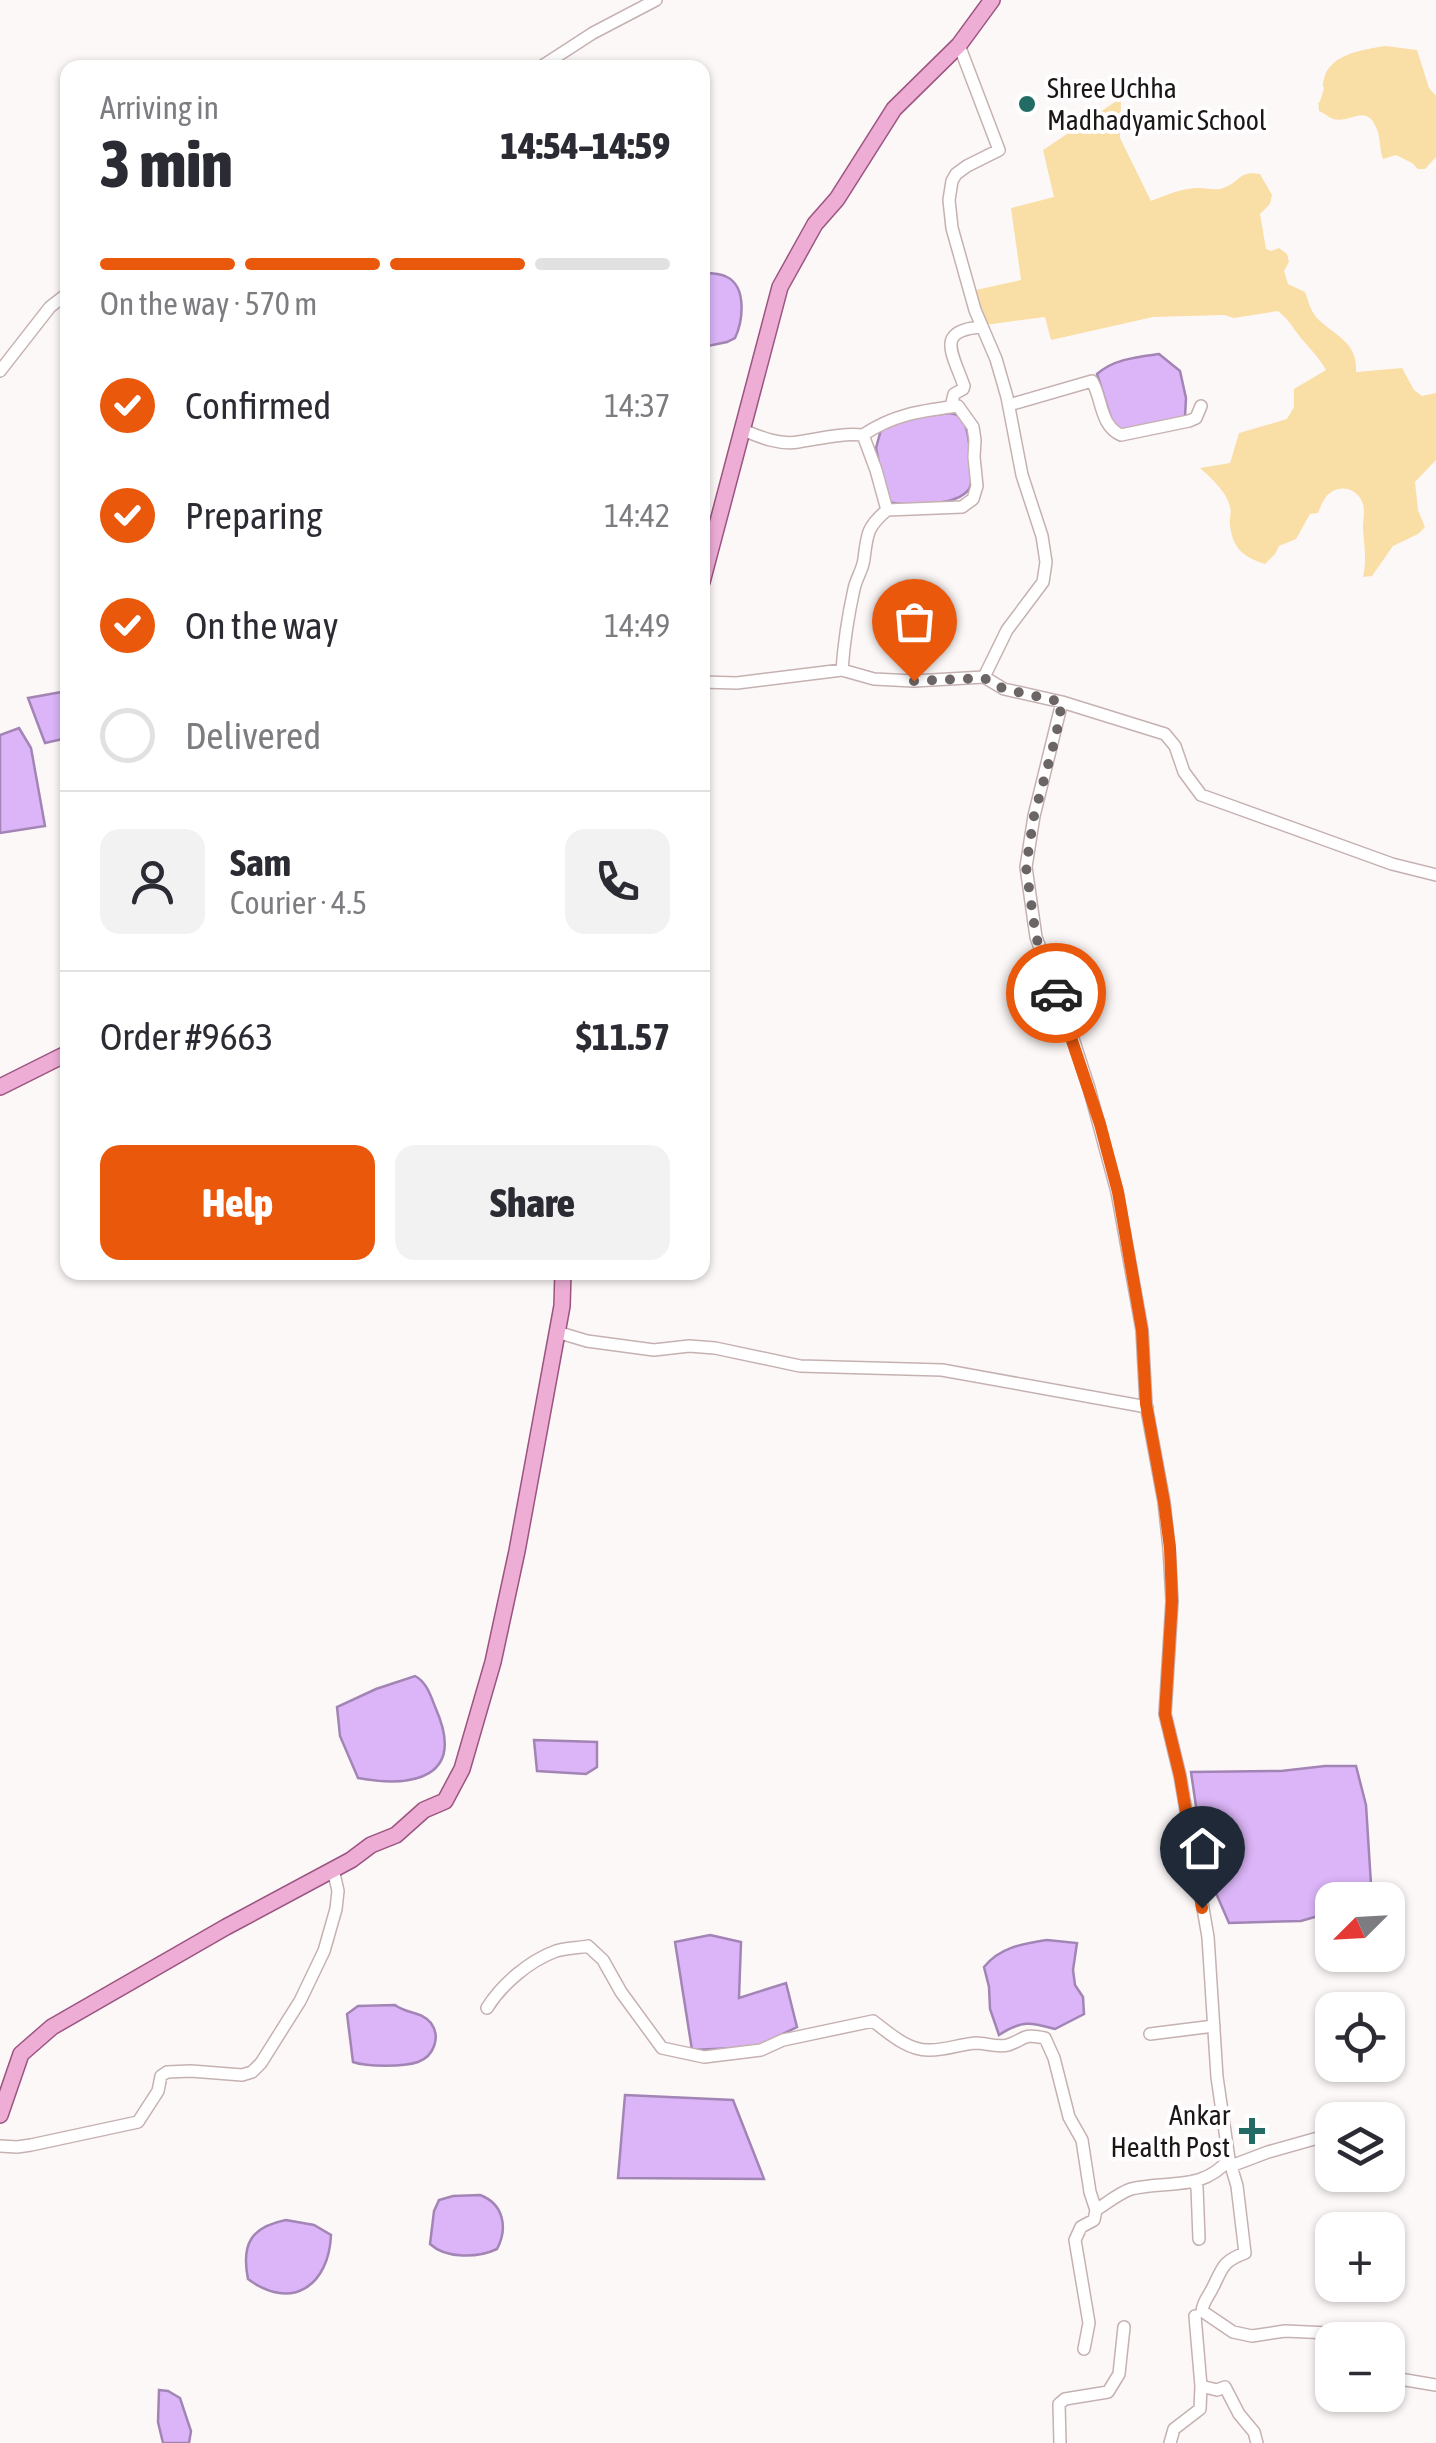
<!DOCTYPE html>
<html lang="en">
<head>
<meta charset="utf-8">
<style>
	:root { --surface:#fff; --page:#f2f2f3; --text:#2b2b33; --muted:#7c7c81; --line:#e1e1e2; --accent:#ea580c }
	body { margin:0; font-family:"Asap Condensed",sans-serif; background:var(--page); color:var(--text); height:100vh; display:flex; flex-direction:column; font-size:38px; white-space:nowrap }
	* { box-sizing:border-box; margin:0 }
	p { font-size:32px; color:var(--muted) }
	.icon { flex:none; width:55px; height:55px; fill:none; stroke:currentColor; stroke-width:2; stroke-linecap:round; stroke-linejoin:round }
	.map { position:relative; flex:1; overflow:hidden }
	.details { position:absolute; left:60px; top:60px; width:650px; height:1220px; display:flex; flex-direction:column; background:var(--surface); border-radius:20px; box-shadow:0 2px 8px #0004 }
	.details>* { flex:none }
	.needle { width:65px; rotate:246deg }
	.tools { position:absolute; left:1315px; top:1882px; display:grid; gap:20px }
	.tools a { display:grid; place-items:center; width:90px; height:90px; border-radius:20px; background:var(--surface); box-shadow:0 2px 8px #0004; font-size:50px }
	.pin { position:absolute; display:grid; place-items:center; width:85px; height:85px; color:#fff; margin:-102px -42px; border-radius:50% 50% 50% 0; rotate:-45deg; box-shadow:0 0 10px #0007 }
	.pin .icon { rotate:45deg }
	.courier { position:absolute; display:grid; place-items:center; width:100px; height:100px; margin:-50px; border:8px solid #ea580c; border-radius:50%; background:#fff; color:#222; box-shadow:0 2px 12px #0007 }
	.headline em { font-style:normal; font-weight:800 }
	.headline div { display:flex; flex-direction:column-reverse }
	.headline { display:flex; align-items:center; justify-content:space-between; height:170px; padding:0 40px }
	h1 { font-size:65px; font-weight:800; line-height:75px }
	.bar { display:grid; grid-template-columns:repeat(4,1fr); gap:15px 10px; align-content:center; height:120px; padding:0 40px }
	.bar i { height:12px; border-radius:8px; background:var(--line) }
	.bar .selected { background:var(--accent) }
	.bar p { grid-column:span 4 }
	.line { display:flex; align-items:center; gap:25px; padding:0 40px; border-top:2px solid var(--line) }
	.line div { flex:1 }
	.round { display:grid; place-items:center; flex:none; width:105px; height:105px; border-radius:20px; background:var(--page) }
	ol { padding:0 40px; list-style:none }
	li { display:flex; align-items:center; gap:30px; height:110px }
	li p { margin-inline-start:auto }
	li .icon { padding:10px; border-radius:50%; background:var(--accent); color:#fff; stroke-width:4 }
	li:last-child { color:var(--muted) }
	li i { width:55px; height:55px; border:5px solid var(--line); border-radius:50% }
	.action { display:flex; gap:20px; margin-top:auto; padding:20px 40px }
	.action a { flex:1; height:115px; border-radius:20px; background:var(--accent); color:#fff; font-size:40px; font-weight:800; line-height:115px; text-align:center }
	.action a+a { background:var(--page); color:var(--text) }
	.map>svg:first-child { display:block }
	.green { fill:#f9dea6 }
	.water { fill:#dbb5f7; stroke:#a285b4; stroke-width:2.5 }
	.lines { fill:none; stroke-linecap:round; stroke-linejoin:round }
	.minor-casing { stroke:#c6b1b1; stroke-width:14 }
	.major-casing { stroke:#9c5480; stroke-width:18 }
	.minor { stroke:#fff; stroke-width:11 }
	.major { stroke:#edadd5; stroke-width:15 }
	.done { stroke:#6b6565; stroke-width:10; stroke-dasharray:0 18 }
	.route { stroke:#ea580c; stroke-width:12 }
	.poi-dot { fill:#226c65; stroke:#fff; stroke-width:4 }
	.labels { text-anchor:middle; stroke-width:8; stroke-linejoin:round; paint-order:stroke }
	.poi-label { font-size:28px; fill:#1d1616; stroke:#fff; text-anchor:start }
</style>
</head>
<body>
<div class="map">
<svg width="1436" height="2443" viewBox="0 0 1436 2443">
	<rect width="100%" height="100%" fill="#fdf8f8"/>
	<path class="green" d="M 1386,46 L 1417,50 L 1429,88 L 1436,96 L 1436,157 L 1425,169 L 1418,169 L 1412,163 L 1396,155 L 1383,159 C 1379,149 1381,137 1376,127 C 1365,103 1351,124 1333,119 C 1328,117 1324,113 1319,111 C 1318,95 1318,110 1322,95 C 1327,80 1320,94 1324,79 C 1329,54 1365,49 1386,46 Z
		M 1121,98 L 1120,138 L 1151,201 C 1166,195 1182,188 1199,188 C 1207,188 1215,191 1223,188 C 1240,183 1238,170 1260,174 L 1272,195 L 1270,204 L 1260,214 L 1266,249 L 1271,251 L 1279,248 L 1287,254 L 1289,262 L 1284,271 L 1288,284 L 1305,292 C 1309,303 1311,313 1320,321 C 1338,337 1358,344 1356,372 L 1402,368 L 1414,390 L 1422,396 L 1436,393 L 1436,460 L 1415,482 L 1418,510 L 1425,527 L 1418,534 L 1393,546 L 1372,576 L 1363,577 C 1367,559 1364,546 1363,528 C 1363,520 1365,511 1363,504 C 1358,489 1342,484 1330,493 C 1324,497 1321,506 1318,513 L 1310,514 L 1296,539 L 1279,546 L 1275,554 L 1265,564 C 1243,557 1232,548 1230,524 C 1229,518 1232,512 1230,507 C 1227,492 1211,478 1200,468 L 1230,463 L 1239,433 L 1287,419 L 1294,407 L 1294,389 L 1326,370 C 1318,356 1310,349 1300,337 C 1292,326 1288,319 1278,311 L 1234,318 L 1224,315 L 1153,317 L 1051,340 L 1045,317 L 985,325 L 976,290 L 1021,280 L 1011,208 L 1054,197 L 1043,150 Z"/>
	<path class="water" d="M 703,273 C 710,273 720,273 727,277 C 747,287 743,321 735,338 L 727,342 L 703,347 Z
		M 1159,354 L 1180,371 L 1186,398 L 1185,417 L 1115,431 L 1097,374 C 1114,359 1137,357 1159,354 Z
		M 950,413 C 957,415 958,414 963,421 C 969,429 975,481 969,489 C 957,507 907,506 887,502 L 876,448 L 882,426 L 908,418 Z
		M 67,691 L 67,738 L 45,743 L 28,698 Z
		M 19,728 L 31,748 L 45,826 L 0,833 L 0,735 Z
		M 415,1676 C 427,1682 431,1697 436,1709 C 466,1778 413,1788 358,1778 L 340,1736 L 337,1707 L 376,1689 Z
		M 534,1740 L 597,1742 L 597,1767 L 586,1774 L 537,1771 Z
		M 1325,1766 L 1356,1766 L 1366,1805 L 1372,1900 L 1332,1900 L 1332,1912 L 1301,1921 L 1229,1923 L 1205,1868 L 1191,1772 L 1281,1771 Z
		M 710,1935 L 741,1942 L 739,1998 L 786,1983 L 797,2027 L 756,2047 L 692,2050 L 675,1942 Z
		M 1047,1940 L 1077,1943 L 1073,1970 L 1075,1985 L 1083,1997 L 1084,2014 L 1055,2029 C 1030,2022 1022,2020 999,2035 L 990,2009 L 989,1987 L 984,1967 C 1000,1947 1022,1944 1047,1940 Z
		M 395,2005 C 407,2014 423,2012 431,2023 C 441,2037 434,2056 418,2062 C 404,2067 367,2067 353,2062 L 347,2014 L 358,2006 Z
		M 625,2095 L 733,2100 L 764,2179 L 618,2178 Z
		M 480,2195 C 504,2204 508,2228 497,2249 C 478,2258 446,2259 430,2244 L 434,2211 L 439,2200 L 453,2196 Z
		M 286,2220 L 314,2225 L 331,2235 C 329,2285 292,2312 248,2279 C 241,2244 251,2227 286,2220 Z
		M 159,2390 L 168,2391 L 180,2398 L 191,2431 L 189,2443 L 163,2443 L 158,2422 Z"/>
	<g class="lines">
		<defs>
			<path id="minor" d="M 959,45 L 999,150 L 967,166 L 956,174 L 952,181 L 949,200 L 952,228 L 975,310 L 996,359 L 1007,397 L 1022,475 L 1042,536 L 1046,562 L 1043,582 L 1007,630 L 984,677
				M 539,68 L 593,33 L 656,0
				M 0,371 L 50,307 L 68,293
				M 1009,405 L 1092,381 C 1102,398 1100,426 1121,435 L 1189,421 L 1196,418 L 1201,406
				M 951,407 L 954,394 L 963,389 L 964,386 C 953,354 934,330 982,327
				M 743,430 C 760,437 778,445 798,442 C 820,439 839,433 863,435 L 876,470 L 887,510 C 867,527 867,534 864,559 C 863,569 856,579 854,589 C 848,616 844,642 842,670
				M 863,435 C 894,414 921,411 958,406 L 973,427 L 975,440 L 974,457 L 977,486 L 973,499 L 962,507 L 887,510
				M 702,682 L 737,683 L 842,670 L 874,679 L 914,681 L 984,677 L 1004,689 L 1062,702 L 1165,734 L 1175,746 L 1184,772 L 1201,795 L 1392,864 L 1436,875
				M 1062,702 L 1034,816 L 1026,867 L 1036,937 L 1067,1020 L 1089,1088 L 1117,1192 L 1142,1330 L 1146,1405 L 1164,1502 L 1169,1548 L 1172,1601 L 1165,1714 L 1180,1776 L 1208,1937 L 1217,2077 L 1229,2159 L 1237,2186 L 1245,2253 C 1221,2262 1223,2268 1212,2289 C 1208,2297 1203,2302 1202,2311 L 1233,2332 L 1252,2336 L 1285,2331 L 1329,2333 L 1332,2341
				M 557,1332 L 587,1341 L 654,1350 L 689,1346 L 715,1348 L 800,1366 L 942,1370 L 1147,1407
				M 487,2008 C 502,1984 529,1961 556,1951 C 566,1948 578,1948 588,1946 L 603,1960 L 621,1992 L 662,2048 L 704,2057 L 761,2050 L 783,2040 L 873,2021 C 889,2033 907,2050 928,2050 C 944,2051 960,2044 976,2043 C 986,2043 997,2048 1008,2045 C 1026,2039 1022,2033 1045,2038 L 1054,2058 L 1069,2117 L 1082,2140 L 1090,2192 L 1096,2210
				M 1150,2034 L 1214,2026
				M 0,2146 L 17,2147 L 31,2145 L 138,2122 L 158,2091 L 161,2076 L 167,2072 L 191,2071 L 242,2075 L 252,2072 L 261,2063 L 300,2001 L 324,1951 L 336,1909 L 338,1891 L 333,1869
				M 1231,2166 L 1268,2152 L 1332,2134
				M 1193,2181 L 1197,2187 L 1199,2239
				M 1084,2349 L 1089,2323 L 1075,2240 L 1081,2227 L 1094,2220 L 1096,2210 C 1107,2203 1119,2193 1131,2189 C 1166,2180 1203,2192 1229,2159
				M 1388,2377 L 1436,2385
				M 1201,2386 L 1217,2390 L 1225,2387 L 1239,2414 L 1254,2432 L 1257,2443
				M 1060,2443 L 1059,2404 L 1065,2399 L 1108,2392 L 1119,2374 L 1124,2327
				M 1170,2443 L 1174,2429 L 1200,2409 L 1201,2386 L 1195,2316"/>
			<path id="major" d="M 702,582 L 780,287 L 815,224 L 837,199 L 894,109 L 959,45 L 992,0
				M 0,1087 L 68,1053
				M 0,2115 L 21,2054 L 52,2027 L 226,1927 L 351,1860 L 371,1845 L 396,1835 L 424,1810 L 445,1801 L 462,1769 L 493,1662 L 517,1551 L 562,1306 L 563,1272"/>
		</defs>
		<use href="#minor" class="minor-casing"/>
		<use href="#major" class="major-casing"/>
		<use href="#minor" class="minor"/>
		<use href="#major" class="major"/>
	</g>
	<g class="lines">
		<path class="done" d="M 914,681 L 984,678 L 1004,689 L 1062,702 L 1056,736 L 1034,816 L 1026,867 L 1036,937 L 1056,993"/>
		<path class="route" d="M 1056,993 L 1100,1124 L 1118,1192 L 1142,1330 L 1146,1404 L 1164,1502 L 1170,1548 L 1172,1601 L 1165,1714 L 1180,1776 L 1202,1908"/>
	</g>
	<g class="poi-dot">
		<circle cx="1027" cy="104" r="10"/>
		<path d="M1247 2116h10v10h10v10h-10v10h-10v-10h-10v-10h10z"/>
	</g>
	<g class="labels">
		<g class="poi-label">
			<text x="1047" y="98">Shree Uchha<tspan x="1047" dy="32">Madhadyamic School</tspan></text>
			<text x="1230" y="2125" text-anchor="end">Ankar<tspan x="1230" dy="32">Health Post</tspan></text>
		</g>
	</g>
</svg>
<div class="tools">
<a><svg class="needle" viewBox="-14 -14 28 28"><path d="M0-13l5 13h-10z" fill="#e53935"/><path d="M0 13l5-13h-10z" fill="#7c7c81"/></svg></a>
<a><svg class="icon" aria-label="locate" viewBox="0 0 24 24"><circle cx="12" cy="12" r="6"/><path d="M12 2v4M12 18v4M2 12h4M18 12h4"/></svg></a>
<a><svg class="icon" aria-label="layers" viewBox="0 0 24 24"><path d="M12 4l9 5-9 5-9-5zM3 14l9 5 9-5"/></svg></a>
<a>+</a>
<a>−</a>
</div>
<div class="pin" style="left:914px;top:681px;background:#ea580c"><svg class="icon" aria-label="bag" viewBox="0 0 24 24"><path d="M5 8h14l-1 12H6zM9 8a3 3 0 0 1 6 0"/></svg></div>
<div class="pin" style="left:1202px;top:1908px;background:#1f2937"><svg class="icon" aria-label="home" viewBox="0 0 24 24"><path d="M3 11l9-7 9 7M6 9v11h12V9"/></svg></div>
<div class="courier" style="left:1056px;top:993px"><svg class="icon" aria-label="car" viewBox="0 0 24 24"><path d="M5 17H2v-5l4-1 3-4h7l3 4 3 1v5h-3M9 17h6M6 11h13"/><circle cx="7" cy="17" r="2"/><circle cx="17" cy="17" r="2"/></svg></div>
<section class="details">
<div class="headline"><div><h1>3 min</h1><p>Arriving in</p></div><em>14:54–14:59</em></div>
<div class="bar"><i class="selected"></i><i class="selected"></i><i class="selected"></i><i></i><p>On the way · 570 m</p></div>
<ol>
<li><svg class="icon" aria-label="check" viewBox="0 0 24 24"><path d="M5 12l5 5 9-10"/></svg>Confirmed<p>14:37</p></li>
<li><svg class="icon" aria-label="check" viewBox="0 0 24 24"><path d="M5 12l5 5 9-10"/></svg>Preparing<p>14:42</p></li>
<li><svg class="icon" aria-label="check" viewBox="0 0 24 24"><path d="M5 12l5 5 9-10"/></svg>On the way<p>14:49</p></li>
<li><i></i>Delivered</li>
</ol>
<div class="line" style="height:180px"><a class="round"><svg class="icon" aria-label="person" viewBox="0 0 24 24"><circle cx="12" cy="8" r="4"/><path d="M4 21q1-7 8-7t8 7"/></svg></a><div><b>Sam</b><p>Courier · 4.5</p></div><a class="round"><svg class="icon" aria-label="phone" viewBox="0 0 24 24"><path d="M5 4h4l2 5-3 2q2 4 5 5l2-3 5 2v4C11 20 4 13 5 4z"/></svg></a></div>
<div class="line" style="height:130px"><div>Order #9663</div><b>$11.57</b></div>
<div class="action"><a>Help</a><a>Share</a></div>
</section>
</div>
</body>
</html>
